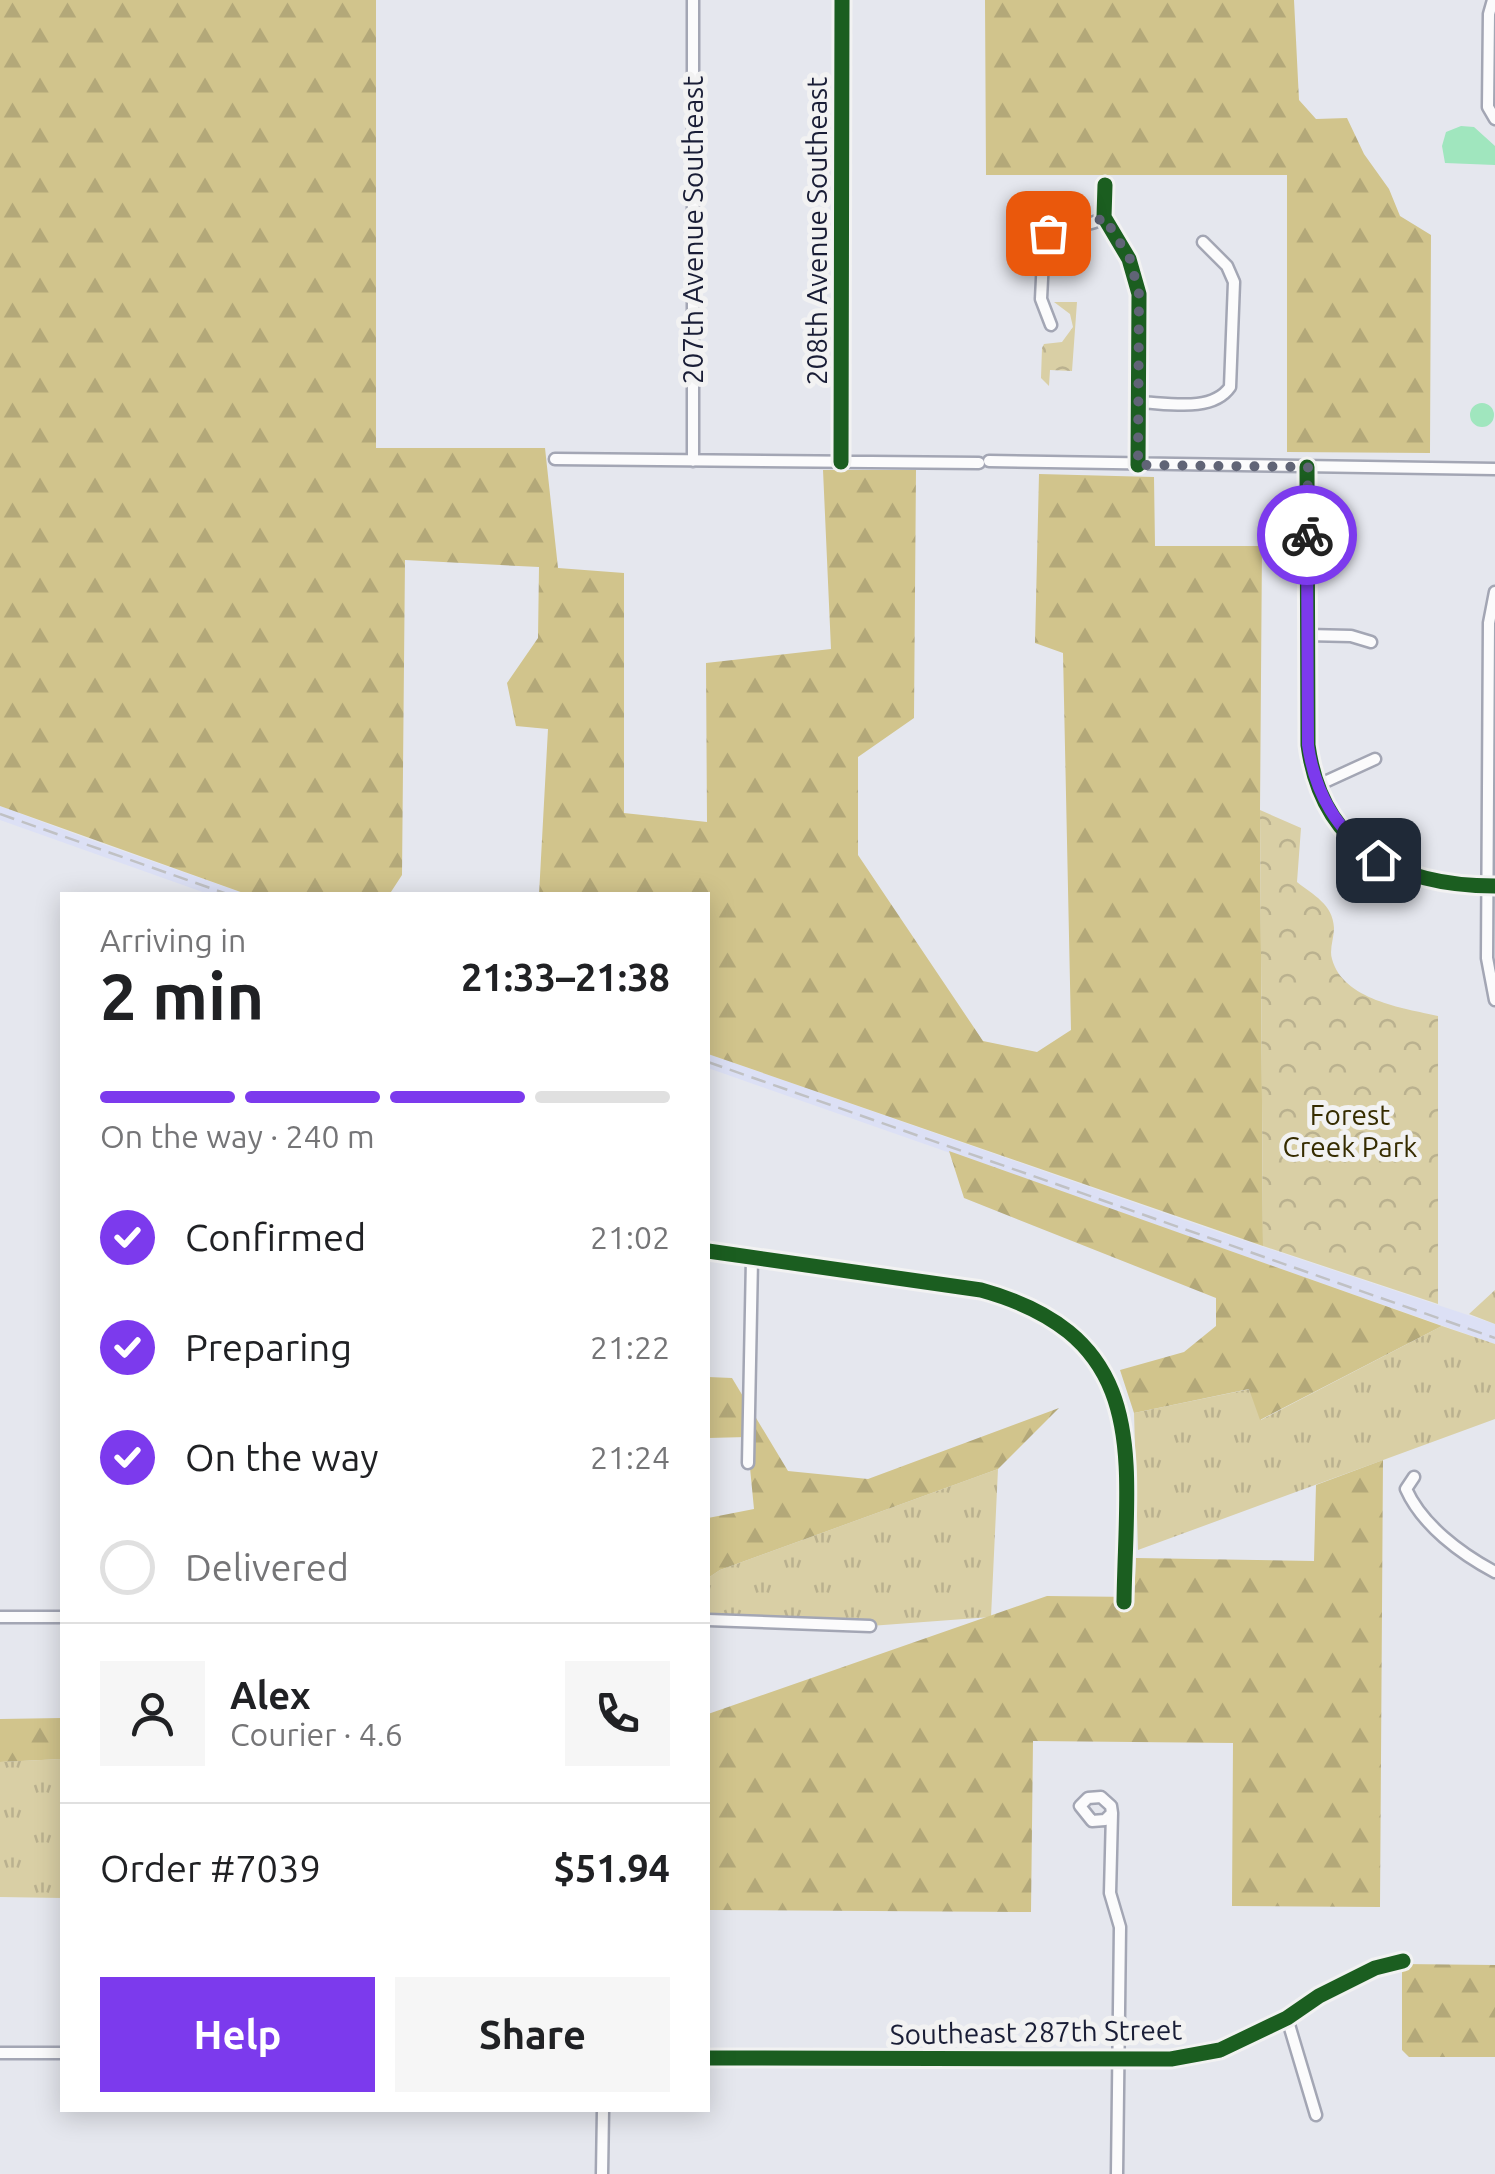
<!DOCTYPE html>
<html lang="en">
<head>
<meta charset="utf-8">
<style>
	:root { --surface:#fff; --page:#f6f6f6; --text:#202124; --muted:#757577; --line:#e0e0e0; --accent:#7c3aed }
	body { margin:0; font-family:Ubuntu,sans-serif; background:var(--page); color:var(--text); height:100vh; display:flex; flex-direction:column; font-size:38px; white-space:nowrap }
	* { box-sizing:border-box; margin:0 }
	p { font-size:32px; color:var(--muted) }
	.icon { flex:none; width:55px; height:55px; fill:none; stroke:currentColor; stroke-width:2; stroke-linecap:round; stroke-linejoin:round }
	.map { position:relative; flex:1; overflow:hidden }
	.side { position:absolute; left:60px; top:892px; width:650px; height:1220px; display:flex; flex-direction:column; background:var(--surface); border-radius:0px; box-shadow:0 5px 25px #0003 }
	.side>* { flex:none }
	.pin { position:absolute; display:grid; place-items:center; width:85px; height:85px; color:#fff; margin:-42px; border-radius:20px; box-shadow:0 5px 15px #0006 }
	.courier { position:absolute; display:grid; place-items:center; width:100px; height:100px; margin:-50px; border:8px solid #7c3aed; border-radius:50%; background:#fff; color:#222; box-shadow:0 2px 12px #0007 }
	.headline em { font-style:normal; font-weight:700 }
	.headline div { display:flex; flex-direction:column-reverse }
	.headline { display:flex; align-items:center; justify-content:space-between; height:170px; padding:0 40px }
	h1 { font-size:65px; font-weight:700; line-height:75px }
	.bar { display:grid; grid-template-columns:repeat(4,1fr); gap:15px 10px; align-content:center; height:120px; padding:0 40px }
	.bar i { height:12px; border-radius:8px; background:var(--line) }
	.bar .selected { background:var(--accent) }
	.bar p { grid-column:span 4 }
	.line { display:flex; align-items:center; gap:25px; padding:0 40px; border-top:2px solid var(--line) }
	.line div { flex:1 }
	.round { display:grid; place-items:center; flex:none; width:105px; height:105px; border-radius:0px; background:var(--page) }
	ol { padding:0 40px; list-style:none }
	li { display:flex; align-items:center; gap:30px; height:110px }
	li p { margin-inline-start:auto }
	li .icon { padding:10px; border-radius:50%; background:var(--accent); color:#fff; stroke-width:4 }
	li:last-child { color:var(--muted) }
	li i { width:55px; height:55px; border:5px solid var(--line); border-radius:50% }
	.button { display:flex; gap:20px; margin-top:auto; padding:20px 40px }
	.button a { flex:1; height:115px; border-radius:0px; background:var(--accent); color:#fff; font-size:40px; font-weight:700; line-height:115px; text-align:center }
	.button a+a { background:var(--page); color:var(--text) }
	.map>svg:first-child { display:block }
	.built { fill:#dce0f5 }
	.grass { fill:url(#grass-tufts) }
	.forest { fill:url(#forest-firs) }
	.park { fill:url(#park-crowns) }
	.water { fill:#a0e6be }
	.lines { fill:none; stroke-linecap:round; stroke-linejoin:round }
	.minor-casing { stroke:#a3a6b4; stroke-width:15 }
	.minor { stroke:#fbfbfc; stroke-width:10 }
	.rail { stroke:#c0c1c4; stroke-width:2.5; stroke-dasharray:15 8; stroke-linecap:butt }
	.cycleway-casing { stroke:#f2f2f2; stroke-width:21 }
	.cycleway { stroke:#1b5e20; stroke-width:15 }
	.done { stroke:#606476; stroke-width:10; stroke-dasharray:0 18 }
	.route { stroke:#7c3aed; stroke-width:12 }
	.labels { text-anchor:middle; stroke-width:10; stroke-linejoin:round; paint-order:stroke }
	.street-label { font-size:28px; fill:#191d36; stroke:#f2f2f2 }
	.park-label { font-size:28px; fill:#362c00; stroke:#f2f2f2 }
</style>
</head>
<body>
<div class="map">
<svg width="1495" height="2174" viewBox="0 0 1495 2174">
	<defs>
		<pattern id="grass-tufts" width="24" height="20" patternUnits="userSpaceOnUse" patternTransform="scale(2.5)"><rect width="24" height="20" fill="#d9cfa5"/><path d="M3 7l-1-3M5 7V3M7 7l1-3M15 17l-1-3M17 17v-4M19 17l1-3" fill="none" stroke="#bab18f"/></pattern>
		<pattern id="forest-firs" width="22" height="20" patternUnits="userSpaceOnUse" patternTransform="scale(2.5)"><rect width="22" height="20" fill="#d1c48c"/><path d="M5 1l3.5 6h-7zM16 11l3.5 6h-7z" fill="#b3a879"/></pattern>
		<pattern id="park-crowns" width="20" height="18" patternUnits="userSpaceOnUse" patternTransform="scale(2.5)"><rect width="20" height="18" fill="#d9cfa5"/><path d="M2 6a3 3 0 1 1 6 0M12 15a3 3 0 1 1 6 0" fill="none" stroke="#bab18f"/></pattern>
	</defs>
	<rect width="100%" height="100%" fill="#e5e7ee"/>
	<path class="built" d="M 0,806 L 88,839 L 249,895 L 211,895 L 0,820 Z
		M 708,1054 L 1224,1234 L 1495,1324 L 1495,1344 L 708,1068 Z"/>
	<path class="grass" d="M 1442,1326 L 1495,1344 L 1495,1419 L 1138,1550 L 1134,1413 L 1250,1389 L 1261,1420 Z
		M 998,1469 L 991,1617 L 870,1626 L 708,1620 L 708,1578 L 720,1570 Z
		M 62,1759 L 62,1898 L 0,1897 L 0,1762 Z"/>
	<path class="forest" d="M 0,0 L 376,0 L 376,448 L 545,448 L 558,568 L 624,573 L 624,813 L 707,822 L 706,663 L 831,649 L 823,470 L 916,470 L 914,718 L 858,757 L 858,855 L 983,1041 L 1037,1052 L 1071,1030 L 1063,653 L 1035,643 L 1039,474 L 1154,477 L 1155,546 L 1262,546 L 1260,810 L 1263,1246 L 708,1054 L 708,895 L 539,895 L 548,729 L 516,726 L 507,683 L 538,638 L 539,567 L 405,560 L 402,875 L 389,895 L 249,895 L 0,806 Z
		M 985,0 L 1294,0 L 1299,100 L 1316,119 L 1347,118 L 1364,154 L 1389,189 L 1400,216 L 1431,235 L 1430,453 L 1287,452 L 1287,175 L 986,175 Z
		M 949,1151 L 1442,1326 L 1260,1420 L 1249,1389 L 1134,1413 L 1120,1370 L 1184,1352 L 1216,1326 L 1216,1298 L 964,1198 Z
		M 708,1377 L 732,1378 L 788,1471 L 868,1479 L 1059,1408 L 998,1469 L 720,1570 L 708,1578 L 708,1518 L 754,1509 L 747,1437 L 708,1438 Z
		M 1383,1460 L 1380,1907 L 1232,1906 L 1233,1743 L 1033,1741 L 1031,1912 L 708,1910 L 708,1714 L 1047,1596 L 1134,1597 L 1136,1558 L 1314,1561 L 1316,1485 Z
		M 62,1718 L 62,1759 L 0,1762 L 0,1719 Z
		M 1402,1964 L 1495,1965 L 1495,2057 L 1409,2057 L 1402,2050 Z"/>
	<path class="park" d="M 1054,302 L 1077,302 L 1072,371 L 1050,370 L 1049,386 L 1041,378 L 1042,348 L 1044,344 L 1062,342 L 1073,327 L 1070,314 Z
		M 1260,810 L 1301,828 L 1297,882 C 1313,895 1333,904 1334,928 C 1334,938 1329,950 1332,959 C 1343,1000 1403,1008 1438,1016 L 1438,1304 L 1263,1246 Z
		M 1495,1290 L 1495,1324 L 1469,1314 Z"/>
	<path class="water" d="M 1461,126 L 1474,127 L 1495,146 L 1495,165 L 1445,163 L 1442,146 L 1446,132 Z
		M1470 415a12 12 0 1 1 24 0a12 12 0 1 1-24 0Z"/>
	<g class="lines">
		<defs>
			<path id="minor" d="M 693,0 L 693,461
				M 1493,0 L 1489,14 L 1488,107 L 1495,119
				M 1105,185 L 1104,217 L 1129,259 L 1139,294 L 1138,465
				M 1051,325 L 1041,299 L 1044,238 C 1061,218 1084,232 1104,217
				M 1139,402 C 1167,403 1212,413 1230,387 L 1234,282 L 1227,266 L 1203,242
				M 555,459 L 979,463
				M 989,461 L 1495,469
				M 841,462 L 842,0
				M 1307,467 L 1308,745 C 1322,848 1398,886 1495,886
				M 1495,592 L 1489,623 L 1487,958 L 1495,1000
				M 1307,635 L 1351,636 L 1371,642
				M 1316,786 L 1375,759
				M 708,1251 L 981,1290 C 1154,1338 1126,1459 1124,1602
				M 748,1463 L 752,1259
				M 1414,1477 L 1406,1489 C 1422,1525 1461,1554 1495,1572
				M 0,1617 L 62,1617
				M 708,1620 L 870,1626
				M 1112,1813 L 1105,1820 L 1092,1821 L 1080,1806 L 1088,1798 L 1101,1797 L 1111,1806 L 1112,1813 L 1110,1893 L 1120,1927 L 1117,2174
				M 1287,2018 L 1316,2115
				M 0,2053 L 62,2053
				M 708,2058 L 1171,2059 L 1220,2050 L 1287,2018 L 1319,1996 L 1375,1968 L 1403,1961
				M 602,2174 L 603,2110"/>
		</defs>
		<use href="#minor" class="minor-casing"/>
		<use href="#minor" class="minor"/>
		<path class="rail" d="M 0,814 L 230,895
			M 708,1062 L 1495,1338"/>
		<defs>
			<path id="cycleway" d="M 1105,185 L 1104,217 L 1129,259 L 1139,294 L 1138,465
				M 841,462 L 842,0
				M 1307,467 L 1308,745 C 1322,848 1398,886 1495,886
				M 708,1251 L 981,1290 C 1154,1338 1126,1459 1124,1602
				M 708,2058 L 1171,2059 L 1220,2050 L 1287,2018 L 1319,1996 L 1375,1968 L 1403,1961"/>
		</defs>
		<use href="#cycleway" class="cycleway-casing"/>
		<use href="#cycleway" class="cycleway"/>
	</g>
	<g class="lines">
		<path class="done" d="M 1048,233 C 1066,220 1086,230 1104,217 L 1130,259 L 1139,294 L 1138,465 L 1308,467 L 1307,535"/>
		<path class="route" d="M 1307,535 L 1308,745 C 1315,794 1337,831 1378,860"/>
	</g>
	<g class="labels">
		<g class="street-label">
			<text transform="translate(693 230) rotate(-90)" y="10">207th Avenue Southeast</text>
			<text transform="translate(817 231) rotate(-90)" y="10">208th Avenue Southeast</text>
			<text transform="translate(1036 2032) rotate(-1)" y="10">Southeast 287th Street</text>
		</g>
		<g class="park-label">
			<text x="1350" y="1125">Forest<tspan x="1350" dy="32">Creek Park</tspan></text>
		</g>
	</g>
</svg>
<div class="pin" style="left:1048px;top:233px;background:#ea580c"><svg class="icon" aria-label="bag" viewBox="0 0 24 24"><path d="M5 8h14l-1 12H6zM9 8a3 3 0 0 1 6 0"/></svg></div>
<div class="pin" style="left:1378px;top:860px;background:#1f2937"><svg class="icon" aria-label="home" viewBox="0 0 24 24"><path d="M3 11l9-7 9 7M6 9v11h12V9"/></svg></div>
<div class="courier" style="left:1307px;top:535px"><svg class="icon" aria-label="bike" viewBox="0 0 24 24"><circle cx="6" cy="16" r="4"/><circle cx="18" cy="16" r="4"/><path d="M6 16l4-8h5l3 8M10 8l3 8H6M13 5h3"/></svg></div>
<section class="side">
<div class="headline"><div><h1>2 min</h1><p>Arriving in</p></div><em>21:33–21:38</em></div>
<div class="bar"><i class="selected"></i><i class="selected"></i><i class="selected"></i><i></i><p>On the way · 240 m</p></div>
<ol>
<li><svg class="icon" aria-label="check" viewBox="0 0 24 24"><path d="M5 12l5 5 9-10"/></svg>Confirmed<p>21:02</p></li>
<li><svg class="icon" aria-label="check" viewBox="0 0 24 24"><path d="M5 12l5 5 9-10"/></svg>Preparing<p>21:22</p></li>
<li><svg class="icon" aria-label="check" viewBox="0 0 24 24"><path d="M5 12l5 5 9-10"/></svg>On the way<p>21:24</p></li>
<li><i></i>Delivered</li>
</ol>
<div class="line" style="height:180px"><a class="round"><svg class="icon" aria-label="person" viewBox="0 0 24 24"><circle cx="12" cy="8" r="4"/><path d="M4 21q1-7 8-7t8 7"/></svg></a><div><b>Alex</b><p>Courier · 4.6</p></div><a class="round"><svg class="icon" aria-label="phone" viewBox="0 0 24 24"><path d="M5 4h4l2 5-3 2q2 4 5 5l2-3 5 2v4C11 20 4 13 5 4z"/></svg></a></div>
<div class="line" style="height:130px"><div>Order #7039</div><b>$51.94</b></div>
<div class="button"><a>Help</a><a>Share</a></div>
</section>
</div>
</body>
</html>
